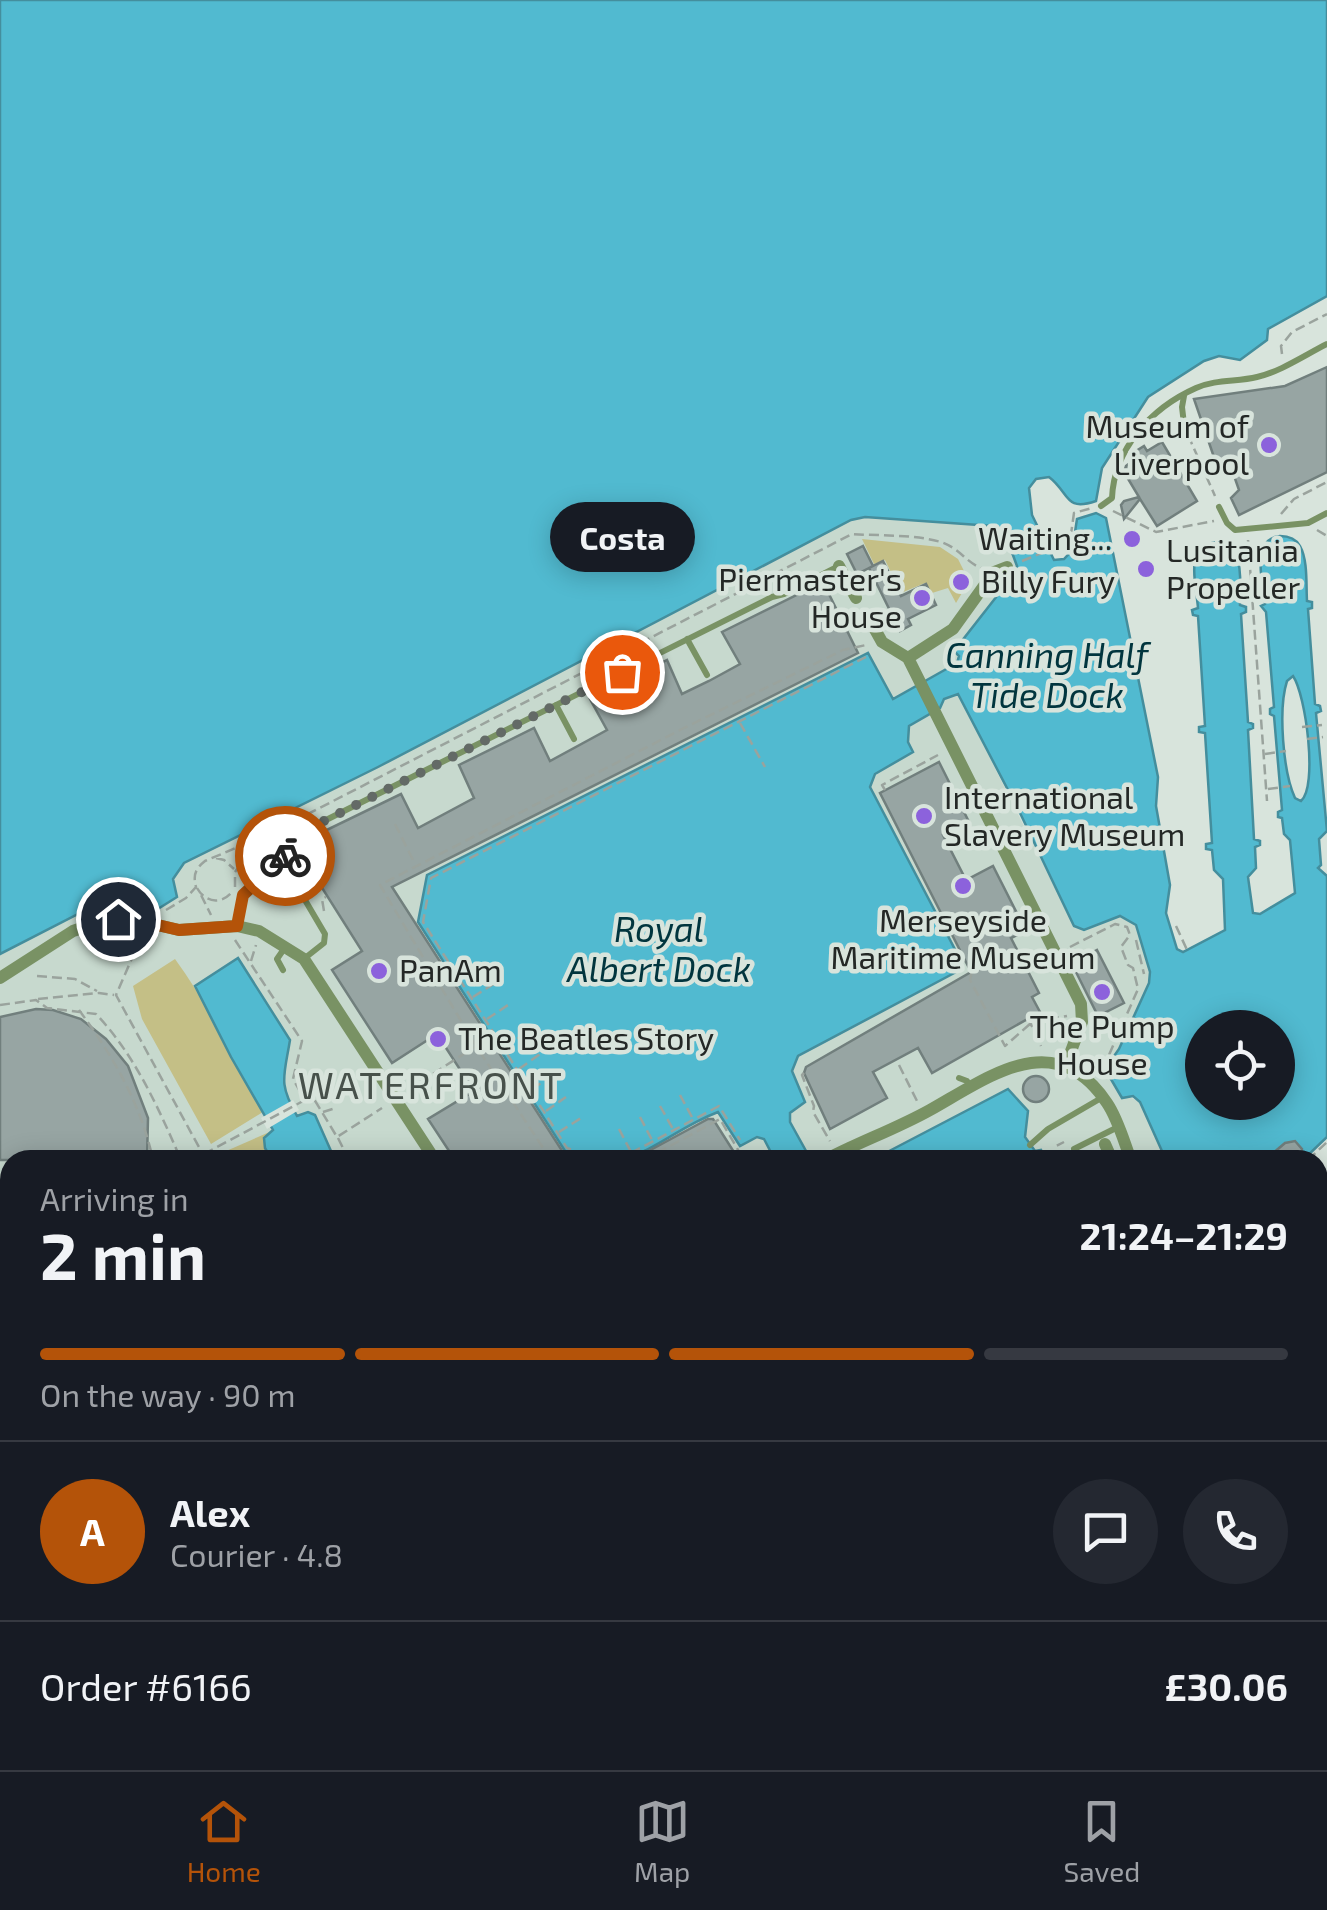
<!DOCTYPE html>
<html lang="en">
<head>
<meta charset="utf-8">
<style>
	:root { --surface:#171b24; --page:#242831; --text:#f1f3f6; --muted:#9ea1a6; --line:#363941; --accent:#b45309 }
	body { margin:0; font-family:"Exo 2",sans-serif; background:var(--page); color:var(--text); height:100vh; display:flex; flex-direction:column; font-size:38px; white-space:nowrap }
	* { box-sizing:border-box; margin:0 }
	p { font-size:32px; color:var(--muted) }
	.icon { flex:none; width:55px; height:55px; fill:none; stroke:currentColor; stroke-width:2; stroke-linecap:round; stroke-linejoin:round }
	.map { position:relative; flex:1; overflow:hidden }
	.details { position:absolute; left:0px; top:1150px; width:1328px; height:620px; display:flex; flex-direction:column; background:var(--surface); border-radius:30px 30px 0 0; box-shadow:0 5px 25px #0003 }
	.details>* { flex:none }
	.tools { position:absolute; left:1185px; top:1010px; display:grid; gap:20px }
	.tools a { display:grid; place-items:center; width:110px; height:110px; border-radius:50%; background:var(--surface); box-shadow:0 5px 25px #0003; font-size:50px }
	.pin { position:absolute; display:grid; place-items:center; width:85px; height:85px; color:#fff; margin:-42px; border:5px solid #fff; border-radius:50%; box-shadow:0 2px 10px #0007 }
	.courier { position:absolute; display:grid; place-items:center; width:100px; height:100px; margin:-50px; border:8px solid #b45309; border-radius:50%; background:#fff; color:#222; box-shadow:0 2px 12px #0007 }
	.bubble { position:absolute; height:70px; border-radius:35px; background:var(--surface); box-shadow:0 5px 25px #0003; font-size:32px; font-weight:700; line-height:70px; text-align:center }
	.summary em { font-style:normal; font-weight:700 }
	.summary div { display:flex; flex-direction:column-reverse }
	.summary { display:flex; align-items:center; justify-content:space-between; height:170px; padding:0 40px }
	h1 { font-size:65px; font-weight:700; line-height:75px }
	.bar { display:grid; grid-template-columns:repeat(4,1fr); gap:15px 10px; align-content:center; height:120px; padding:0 40px }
	.bar i { height:12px; border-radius:8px; background:var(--line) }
	.bar .active { background:var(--accent) }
	.bar p { grid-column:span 4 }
	.line { display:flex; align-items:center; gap:25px; padding:0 40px; border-top:2px solid var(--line) }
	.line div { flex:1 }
	.round { display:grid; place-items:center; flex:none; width:105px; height:105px; border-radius:52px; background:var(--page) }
	.menu { display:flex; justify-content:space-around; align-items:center; height:140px; border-top:2px solid var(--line); background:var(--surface); font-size:28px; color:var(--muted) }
	.menu a { display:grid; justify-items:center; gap:5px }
	.menu .active { color:var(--accent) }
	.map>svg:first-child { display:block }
	.built { fill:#c7d9ce }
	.green { fill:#c4bf86 }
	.water { fill:#51bad0; stroke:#448e9d; stroke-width:2.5; fill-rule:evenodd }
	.pier { fill:#d8e4dc }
	.building { fill:#97a5a3; stroke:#717f7d; stroke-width:2.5 }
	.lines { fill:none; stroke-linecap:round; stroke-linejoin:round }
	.path { stroke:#9aa39d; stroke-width:2.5; stroke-dasharray:10 5; stroke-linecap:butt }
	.lane { stroke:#799264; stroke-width:6 }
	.street { stroke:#799264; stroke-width:12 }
	.primary { stroke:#324b18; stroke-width:20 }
	.highway { stroke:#1f310b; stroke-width:22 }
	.done { stroke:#636a66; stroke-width:10; stroke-dasharray:0 18 }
	.route { stroke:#b45309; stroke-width:12 }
	.poi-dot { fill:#8c62dc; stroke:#d8e4dc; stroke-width:4 }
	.labels { text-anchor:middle; stroke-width:9; stroke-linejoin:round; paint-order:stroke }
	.poi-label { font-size:32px; fill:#242826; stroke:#d8e4dc; text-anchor:start }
	.water-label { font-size:35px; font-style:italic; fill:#01353e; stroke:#d8e4dc }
	.quarter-label { font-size:38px; letter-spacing:2.5px; fill:#47514b; stroke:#d8e4dc }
</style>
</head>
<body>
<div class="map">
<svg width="1327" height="1770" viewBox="0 0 1327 1770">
	<rect width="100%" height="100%" fill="#d8e4dc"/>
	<path class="built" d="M 865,517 L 993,526 L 1003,531 L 1017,566 L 1015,574 L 955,650 L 960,656 L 957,663 L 893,699 L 867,654 L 427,875 L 565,1151 L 586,1160 L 335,1160 L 315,1115 L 297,1116 L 286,1096 L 282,1086 L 290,1040 L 195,986 L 231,1057 L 274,1130 L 265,1148 L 272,1160 L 10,1160 L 10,1630 L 0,1635 L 0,954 L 82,912 L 143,904 L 148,907 L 184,863 L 802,542 L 851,520 Z
		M 958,694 L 1074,926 L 1120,916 L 1136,925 L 1150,972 L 1149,983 L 1113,1060 L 1127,1096 L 1140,1102 L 1166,1160 L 1046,1160 L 1041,1150 L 1035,1151 L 1025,1137 L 1028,1111 L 1008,1089 L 872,1160 L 811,1160 L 790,1122 L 790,1113 L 805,1102 L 792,1071 L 798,1056 L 958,971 L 960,958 L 870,787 L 878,772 L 913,752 L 908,742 L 909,726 L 940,708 L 944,700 Z
		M 718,1112 L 740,1146 L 757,1137 L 764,1139 L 775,1160 L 627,1160 Z
		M 1318,1288 L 1327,1294 L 1327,1770 L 1268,1770 L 1264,1760 L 1318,1760 Z
		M 537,1760 L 859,1760 L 870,1770 L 544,1770 Z"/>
	<path class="green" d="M 862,539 L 940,547 L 958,559 L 969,581 L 956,603 L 948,588 L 932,593 L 925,583 L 901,593 L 885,560 L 874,564 Z
		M 175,959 C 210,1006 233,1062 263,1112 L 211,1144 L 142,1019 L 133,986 Z
		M 274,1130 L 265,1148 L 272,1160 L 220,1160 L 217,1155 Z"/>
	<path class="water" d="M 0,0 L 1327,0 L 1327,296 L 1268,329 L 1267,340 L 1240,360 L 1219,356 L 1204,361 L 1148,397 L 1102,468 L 1096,501 C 1064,512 1070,493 1049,477 L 1036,479 L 1029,488 L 1032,515 L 1054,560 L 1064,559 L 1080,542 L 1075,532 L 1077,519 L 1096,513 L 1106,518 L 1158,777 L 1156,806 L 1170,885 L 1166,913 L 1177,949 L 1183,952 L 1225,930 L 1223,879 L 1214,870 L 1212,850 L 1206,849 L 1206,844 L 1212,843 L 1205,733 L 1199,732 L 1199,727 L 1205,726 L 1198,616 L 1193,615 L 1192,610 L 1198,608 C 1197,594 1192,574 1195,560 C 1200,538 1230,536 1237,557 C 1242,570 1240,590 1240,605 L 1246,607 L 1246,612 L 1241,614 L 1248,722 L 1253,724 L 1253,728 L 1248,730 L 1254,839 L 1260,841 L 1260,845 L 1255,847 L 1256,868 L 1248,877 L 1253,913 L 1260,914 L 1295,893 L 1290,840 L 1284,834 L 1282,818 L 1278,817 L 1278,812 L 1282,810 L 1274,716 L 1270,714 L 1270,709 L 1274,707 L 1266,612 L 1261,606 L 1265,604 C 1263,584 1250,539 1280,536 C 1288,536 1296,539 1300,546 C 1308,560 1306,585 1307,601 L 1312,602 L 1312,608 L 1308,609 L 1315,704 L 1320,706 L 1321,711 L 1316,713 L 1327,831 L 1319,839 L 1321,865 L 1318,868 L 1327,876 L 1327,1137 L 1303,1160 L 1166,1160 L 1140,1102 L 1133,1096 L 1122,1098 L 1105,1069 L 1119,1049 L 1149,983 L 1150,972 L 1136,925 L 1120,916 L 1084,930 L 1074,926 L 1021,815 L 958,694 L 944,699 L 940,708 L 909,726 L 908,742 L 913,752 L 875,774 L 870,787 L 960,959 L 958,971 L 798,1056 L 792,1071 L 805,1102 L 790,1113 L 790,1122 L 811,1160 L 775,1160 L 764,1139 L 757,1137 L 740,1146 L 718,1112 C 658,1135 634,1179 565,1151 L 418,922 L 427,875 L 868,653 L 893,699 L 957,663 L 959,656 L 954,651 L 1015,573 L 1017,566 L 1004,531 L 993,526 L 865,517 L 851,520 L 378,767 L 184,863 L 173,879 L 177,897 L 153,912 L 143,904 L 82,912 L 0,954 ZM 1293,676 C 1306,695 1318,787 1301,801 L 1295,798 C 1283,772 1278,709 1287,681 ZM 1202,1028 L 1278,1028 L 1278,1102 L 1202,1102 Z
		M 238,958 L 290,1040 C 284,1077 278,1083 297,1116 L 308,1112 L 315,1115 L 335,1160 L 272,1160 L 265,1148 L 264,1138 L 273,1130 L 231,1057 L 195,986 Z
		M 1008,1089 L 1028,1111 L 1025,1137 L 1035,1151 L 1041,1150 L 1046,1160 L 872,1160 Z
		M 10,1630 L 10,1760 L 258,1761 L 250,1770 L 0,1770 L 0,1635 Z"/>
	<path class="pier" d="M 293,1100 L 299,1110 L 267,1129 L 261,1118 Z"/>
	<path class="building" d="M 1327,367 L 1327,472 L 1239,515 L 1231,498 L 1239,490 L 1231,467 L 1222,468 L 1221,462 L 1216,463 L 1194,399 L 1285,386 Z
		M 1162,442 L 1197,501 L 1157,526 L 1140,499 L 1124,519 L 1121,505 L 1124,501 L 1139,497 L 1124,472 L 1126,466 L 1136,458 L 1133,453 L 1144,446 L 1147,451 Z
		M 863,546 L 873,566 L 857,574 L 847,554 Z
		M 883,561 L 901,596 L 926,584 L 936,605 L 908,619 L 911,625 L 900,631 L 869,568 Z
		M 823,582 L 858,653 L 392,887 L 568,1160 L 455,1160 L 428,1119 L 474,1091 L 437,1034 L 392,1063 L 332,970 L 362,951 L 307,864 L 303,846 L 306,840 L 401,794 L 418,828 L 474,798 L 459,765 L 534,728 L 550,761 L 607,730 L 590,699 L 667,660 L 682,694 L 709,681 L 740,664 L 722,632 Z
		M 939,762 L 969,822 L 943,835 L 966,880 L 993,866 L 1026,931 L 1011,938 L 1039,993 L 1032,997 L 1040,1012 L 932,1073 L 918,1048 L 873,1072 L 887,1098 L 830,1129 L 804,1073 L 806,1067 L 971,972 L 880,793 Z
		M 1097,950 L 1124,1003 L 1098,1016 L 1076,972 L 1084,967 L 1080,959 Z
		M 36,1009 L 53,1010 L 81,1019 L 106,1039 L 128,1066 L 148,1118 L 147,1160 L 0,1160 L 0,1017 Z
		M1023 1089a13 13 0 1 1 26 0a13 13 0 1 1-26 0Z
		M 708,1119 L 713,1119 L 739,1160 L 632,1160 Z
		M 1295,1141 L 1302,1149 L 1299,1160 L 1265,1160 L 1285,1143 Z"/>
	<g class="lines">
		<path class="path" d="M 1282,354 L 1281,346 L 1292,332 L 1327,314
			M 1188,435 L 1215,496
			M 1113,511 L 1156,532 L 1214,521
			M 1281,514 L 1294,499 L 1327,482
			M 1317,530 L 1327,536
			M 1248,540 L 1267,801
			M 1022,561 L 1074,540 L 1071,534 L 1074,513 L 1092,508
			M 740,723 L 765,767
			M 1302,727 L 1322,725
			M 1307,739 L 1323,737
			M 1265,754 L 1286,751
			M 1268,789 L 1290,786
			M 885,790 L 882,785 L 938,755
			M 395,824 L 415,864
			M 216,858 L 224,860 L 234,869
			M 235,887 L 235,872 L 259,838 L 255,829 L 272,821
			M 197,888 C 205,902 220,905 231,893
			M 201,895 L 211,915
			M 166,910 L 186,898 L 196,887 C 193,875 195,869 205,861 L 271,833 L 852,534 C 880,536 913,534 941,542 C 959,548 966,562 981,568
			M 324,911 L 322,899 L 326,897
			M 1176,926 L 1188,952
			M 138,938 L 139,942 L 116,995 L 206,1160
			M 235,940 L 302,1041 L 293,1079 L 305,1100 L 314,1099 L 337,1137 L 382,1108
			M 1136,940 L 1144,974
			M 1070,947 L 1115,924 L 1127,927 L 1130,935 L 1121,947 L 1128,965 L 1133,968 L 1138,989 L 1109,1055 L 1094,1067
			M 970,959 L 973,965 L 970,980 L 1005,1046 L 1031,1023 L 1067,1016
			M 251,961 L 256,945
			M 37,976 L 75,979 L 97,991
			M 462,978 L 483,966
			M 473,997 L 495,983
			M 38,999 L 99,993 L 114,995
			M 0,1005 L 36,1000 L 47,1008 L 96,1014 C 135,1055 159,1109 181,1160
			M 79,1010 C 113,1056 141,1104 153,1160
			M 1028,1018 L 1041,1046
			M 487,1019 L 508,1005
			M 505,1047 L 526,1033
			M 899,1065 L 917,1101
			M 519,1069 L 540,1054
			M 804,1073 L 802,1075 L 814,1106 L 813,1112 L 830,1141
			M 532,1089 L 553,1075
			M 408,1090 L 476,1046
			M 680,1095 L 693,1119
			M 660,1106 L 673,1129
			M 546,1111 L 566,1097
			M 323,1112 L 336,1108
			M 640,1117 L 652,1140
			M 619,1129 L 631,1152
			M 559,1132 L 581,1118
			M 338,1138 L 349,1160
			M 204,1154 L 305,1100 L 307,1086 L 315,1077
			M 551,1160 L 476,1046 L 380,885 L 682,729 L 843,650 L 866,645
			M 599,1160 L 567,1148 L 423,922 L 431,878 L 866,657
			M 618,1160 L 719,1106 L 740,1140
			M 644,1160 L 720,1119 L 744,1160
			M 1057,1160 L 1056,1146 L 1064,1142
			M 1308,1160 L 1327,1142
			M 1318,1183 L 1327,1174
			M 1318,1339 L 1327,1342
			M 0,1461 L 10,1480
			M 1279,1764 L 1327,1762
			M 540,1767 L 544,1770
			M 695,1770 L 698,1764 L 719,1769 L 743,1760
			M 1048,1770 L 1075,1760"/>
		<path class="lane" d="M 1184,424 L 1182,407 L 1184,396
			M 1101,506 L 1112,498 C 1114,449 1151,408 1196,388 C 1216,379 1237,382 1257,377 C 1280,372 1305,355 1327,344
			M 1219,507 L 1227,523 L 1235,530 L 1308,523 L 1327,513
			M 687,639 L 707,675
			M 556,705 L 574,739
			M 282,861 L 325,934 L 324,943 L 305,958
			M 237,925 L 243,895 L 282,861 L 302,832 L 772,597 L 784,594 L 839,566
			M 283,970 L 277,959 L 286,946
			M 959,1078 L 967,1081 L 970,1087
			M 1030,1145 L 1048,1129 L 1103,1097
			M 1074,1149 L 1118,1127
			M 1318,1246 L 1327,1238
			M 0,1552 L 10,1572
			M 334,1760 L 338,1770 L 357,1760
			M 587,1760 L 590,1770
			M 622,1770 L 623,1770"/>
		<path class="street" d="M 839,566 L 856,598
			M 867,615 L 882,642 L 908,658 L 1081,1004 L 1082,1022 L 1065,1067
			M 908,658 L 953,629 L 994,572 L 1007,567
			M 0,978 L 73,931 L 102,921 L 136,920 L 179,930 L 237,926 L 259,931 L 304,959 L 435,1160
			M 1105,1144 L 1112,1160
			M 825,1160 C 859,1142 896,1129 930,1110 C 989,1077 1055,1025 1107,1103 C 1118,1119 1124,1142 1131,1160
			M 1318,1269 L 1327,1261
			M 0,1318 L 10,1315
			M 1318,1434 L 1327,1448
			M 0,1584 L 10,1579
			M 1318,1691 L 1327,1687
			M 1264,1760 L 1268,1770
			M 1238,1770 L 1242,1760"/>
		<path class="primary" d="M 859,1760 L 870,1770
			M 895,1760 L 906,1770"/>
		<path class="highway" d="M 1318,1216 L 1327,1207
			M 1318,1288 L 1327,1279
			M 442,1770 L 462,1760
			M 499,1770 L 520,1760"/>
	</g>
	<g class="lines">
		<path class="done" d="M 285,856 L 302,832 L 622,672"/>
		<path class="route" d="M 118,919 L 136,920 L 179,930 L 237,926 L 243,895 L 285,856"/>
	</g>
	<g class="poi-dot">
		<circle cx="1269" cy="445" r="10"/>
		<circle cx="1132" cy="539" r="10"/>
		<circle cx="1146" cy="569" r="10"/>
		<circle cx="961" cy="582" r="10"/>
		<circle cx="922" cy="598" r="10"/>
		<circle cx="924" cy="816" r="10"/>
		<circle cx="963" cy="886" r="10"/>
		<circle cx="379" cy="971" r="10"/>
		<circle cx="1102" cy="992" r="10"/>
		<circle cx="438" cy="1039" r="10"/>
	</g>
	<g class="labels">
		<g class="poi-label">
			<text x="1249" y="438" text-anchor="end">Museum of<tspan x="1249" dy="37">Liverpool</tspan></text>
			<text x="1112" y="550" text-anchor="end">Waiting...</text>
			<text x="1166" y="562">Lusitania<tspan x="1166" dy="37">Propeller</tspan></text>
			<text x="902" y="591" text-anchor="end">Piermaster's<tspan x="902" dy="37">House</tspan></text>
			<text x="981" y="593">Billy Fury</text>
			<text x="944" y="809">International<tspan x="944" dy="37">Slavery Museum</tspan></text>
			<text x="963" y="932" text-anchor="middle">Merseyside<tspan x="963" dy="37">Maritime Museum</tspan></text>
			<text x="399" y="982">PanAm</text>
			<text x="1102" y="1038" text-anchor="middle">The Pump<tspan x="1102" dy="37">House</tspan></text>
			<text x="458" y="1050">The Beatles Story</text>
		</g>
		<g class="water-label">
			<text x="1047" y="668">Canning Half<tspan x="1047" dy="40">Tide Dock</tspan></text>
			<text x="659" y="942">Royal<tspan x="659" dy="40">Albert Dock</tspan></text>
		</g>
		<g class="quarter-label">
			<text x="431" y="1099">WATERFRONT</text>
		</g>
	</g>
</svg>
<div class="tools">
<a><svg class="icon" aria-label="locate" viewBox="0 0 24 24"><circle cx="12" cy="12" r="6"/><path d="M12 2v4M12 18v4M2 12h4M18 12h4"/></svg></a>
</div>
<div class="pin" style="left:622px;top:672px;background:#ea580c"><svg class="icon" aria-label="bag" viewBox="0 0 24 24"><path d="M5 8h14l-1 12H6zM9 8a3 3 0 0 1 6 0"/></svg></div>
<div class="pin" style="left:118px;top:919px;background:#1f2937"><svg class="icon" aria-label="home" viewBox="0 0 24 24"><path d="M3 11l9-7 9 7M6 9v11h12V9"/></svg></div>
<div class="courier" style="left:285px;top:856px"><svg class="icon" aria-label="bike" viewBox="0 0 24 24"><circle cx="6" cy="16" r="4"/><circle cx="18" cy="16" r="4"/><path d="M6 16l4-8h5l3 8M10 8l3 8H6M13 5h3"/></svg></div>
<div class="bubble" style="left:550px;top:502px;width:145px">Costa</div>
<section class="details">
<div class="summary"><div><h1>2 min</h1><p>Arriving in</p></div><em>21:24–21:29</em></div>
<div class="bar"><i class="active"></i><i class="active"></i><i class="active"></i><i></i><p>On the way · 90 m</p></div>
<div class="line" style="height:180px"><b class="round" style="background:var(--accent);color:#fff">A</b><div><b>Alex</b><p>Courier · 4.8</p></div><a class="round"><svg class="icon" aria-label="chat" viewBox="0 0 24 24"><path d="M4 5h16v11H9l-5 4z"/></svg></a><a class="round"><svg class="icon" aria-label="phone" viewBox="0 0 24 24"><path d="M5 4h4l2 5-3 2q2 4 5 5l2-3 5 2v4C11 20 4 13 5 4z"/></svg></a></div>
<div class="line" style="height:130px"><div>Order #6166</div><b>£30.06</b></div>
</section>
</div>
<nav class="menu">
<a class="active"><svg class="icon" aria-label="home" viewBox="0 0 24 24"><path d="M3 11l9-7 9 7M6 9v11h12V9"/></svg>Home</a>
<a><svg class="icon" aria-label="map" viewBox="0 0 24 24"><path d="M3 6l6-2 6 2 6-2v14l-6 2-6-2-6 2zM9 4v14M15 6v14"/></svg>Map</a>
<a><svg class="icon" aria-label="saved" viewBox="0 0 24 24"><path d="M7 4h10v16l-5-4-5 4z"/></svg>Saved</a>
</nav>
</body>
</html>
